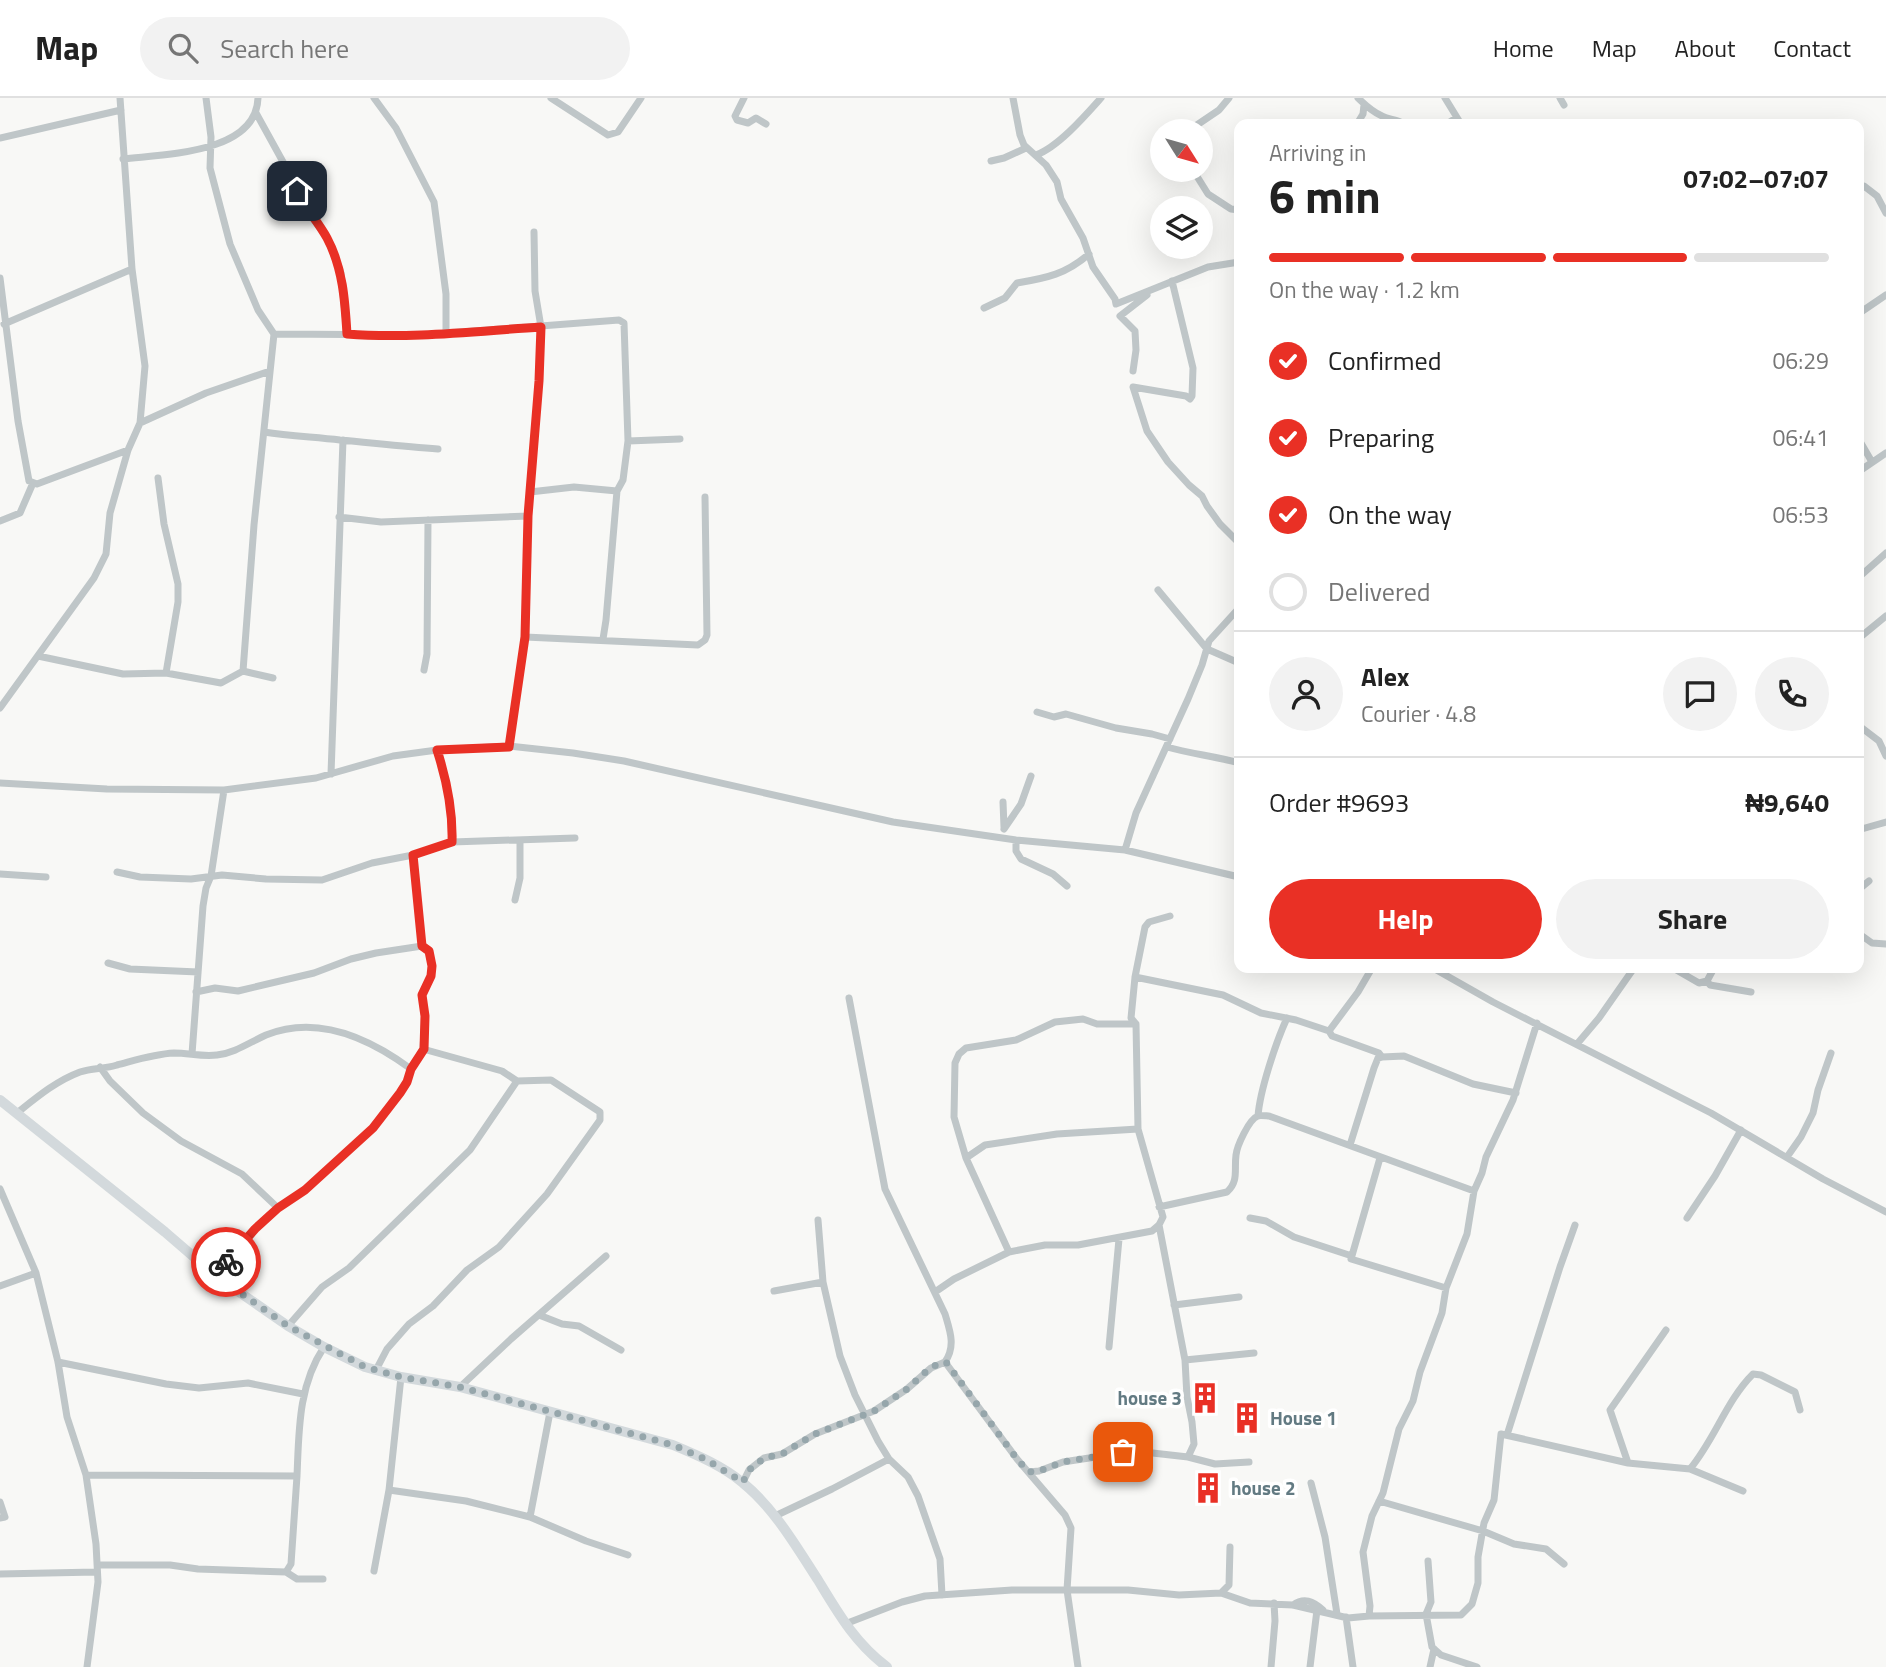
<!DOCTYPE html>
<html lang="en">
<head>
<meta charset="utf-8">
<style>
	:root { --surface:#fff; --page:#f2f2f2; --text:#222; --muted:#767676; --line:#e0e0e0; --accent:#e93025 }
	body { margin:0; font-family:"Titillium Web",sans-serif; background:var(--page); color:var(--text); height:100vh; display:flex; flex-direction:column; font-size:26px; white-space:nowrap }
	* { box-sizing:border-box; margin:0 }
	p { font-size:23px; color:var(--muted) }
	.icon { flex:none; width:38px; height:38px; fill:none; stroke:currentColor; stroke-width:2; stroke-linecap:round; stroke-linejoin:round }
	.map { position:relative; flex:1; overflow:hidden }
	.details { position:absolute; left:1234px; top:21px; width:630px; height:854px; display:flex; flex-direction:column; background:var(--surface); border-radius:14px; box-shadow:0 7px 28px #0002 }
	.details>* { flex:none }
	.needle { width:46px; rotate:127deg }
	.controls { position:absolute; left:1150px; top:21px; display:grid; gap:14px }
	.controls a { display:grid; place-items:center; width:63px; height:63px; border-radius:50%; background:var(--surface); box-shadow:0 7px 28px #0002; font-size:35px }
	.pin { position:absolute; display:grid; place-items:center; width:60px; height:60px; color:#fff; margin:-30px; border-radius:14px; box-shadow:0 4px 10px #0006 }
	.courier { position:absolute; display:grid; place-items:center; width:70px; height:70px; margin:-35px; border:5px solid #e93025; border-radius:50%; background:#fff; color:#222; box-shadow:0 2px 9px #0007 }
	.headline em { font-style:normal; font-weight:700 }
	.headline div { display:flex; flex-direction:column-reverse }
	.headline { display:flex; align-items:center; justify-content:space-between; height:119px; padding:0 35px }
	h1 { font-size:46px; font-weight:700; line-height:52px }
	.bar { display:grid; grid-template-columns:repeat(4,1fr); gap:10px 7px; align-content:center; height:84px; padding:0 35px }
	.bar i { height:9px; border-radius:5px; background:var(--line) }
	.bar .active { background:var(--accent) }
	.bar p { grid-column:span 4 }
	.line { display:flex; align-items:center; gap:18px; padding:0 35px; border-top:2px solid var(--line) }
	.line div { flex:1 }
	.round { display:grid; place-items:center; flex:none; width:74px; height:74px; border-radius:37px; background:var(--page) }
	ol { padding:0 35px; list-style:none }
	li { display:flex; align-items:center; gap:21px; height:77px }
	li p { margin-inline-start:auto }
	li .icon { padding:7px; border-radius:50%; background:var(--accent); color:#fff; stroke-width:4 }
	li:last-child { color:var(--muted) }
	li i { width:38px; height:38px; border:4px solid var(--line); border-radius:50% }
	.cta { display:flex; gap:14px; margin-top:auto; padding:14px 35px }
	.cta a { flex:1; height:80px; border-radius:42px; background:var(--accent); color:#fff; font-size:28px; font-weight:700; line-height:80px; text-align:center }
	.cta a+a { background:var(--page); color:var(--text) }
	header { display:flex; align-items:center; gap:42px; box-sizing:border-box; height:98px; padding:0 35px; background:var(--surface); border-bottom:2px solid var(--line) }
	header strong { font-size:33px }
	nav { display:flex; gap:38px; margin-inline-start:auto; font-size:24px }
	.search { width:490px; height:63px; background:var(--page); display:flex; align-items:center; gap:18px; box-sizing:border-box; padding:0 24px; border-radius:38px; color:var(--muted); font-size:26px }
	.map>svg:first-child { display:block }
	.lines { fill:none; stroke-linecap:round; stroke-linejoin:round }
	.street { stroke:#bfc6c8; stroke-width:7 }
	.secondary { stroke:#d3d9dc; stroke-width:10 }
	.done { stroke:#96a6ab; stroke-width:7; stroke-dasharray:0 12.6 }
	.route { stroke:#e93025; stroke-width:9 }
	.labels { text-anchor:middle; stroke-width:7; stroke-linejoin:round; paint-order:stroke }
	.poi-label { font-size:19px; font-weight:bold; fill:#627a82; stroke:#fff; text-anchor:start }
</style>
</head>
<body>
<header>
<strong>Map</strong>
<div class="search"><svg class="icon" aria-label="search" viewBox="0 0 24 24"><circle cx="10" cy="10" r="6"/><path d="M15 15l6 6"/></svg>Search here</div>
<nav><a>Home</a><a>Map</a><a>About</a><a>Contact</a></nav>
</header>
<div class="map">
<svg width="1886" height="1569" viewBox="0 0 1886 1569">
	<rect width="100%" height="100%" fill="#f8f8f6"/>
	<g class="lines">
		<path class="street" d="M 206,0 L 211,39 L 210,70 L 230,146 L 258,212 L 274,236 L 254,427 L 243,573
			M 374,0 L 396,30 L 434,104 L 446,196 L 446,234
			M 551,0 L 608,37 L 618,34 L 641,0
			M 744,0 L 735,18 L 737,22 L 748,25 L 756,20 L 766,26
			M 1013,0 L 1020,37 L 1024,47 L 1046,67 L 1057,84 L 1061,101 L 1083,140 L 1093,169 L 1115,201 L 1116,206 L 1208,169 L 1239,164
			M 1358,0 C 1365,7 1373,14 1382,18 C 1389,22 1397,21 1404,26
			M 1445,0 L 1461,26
			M 1560,0 L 1564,7
			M 256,15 L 293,82 L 306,111 L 327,140 L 332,152 L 341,175 L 347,236
			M 1357,26 L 1363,16 L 1364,7
			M 1447,26 L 1456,20
			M 1188,33 L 1219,12 L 1229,0
			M 0,40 L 121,12
			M 1036,57 C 1058,49 1085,18 1101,0
			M 123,61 C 164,56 256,56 258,0
			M 991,63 L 1004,60 L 1026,50
			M 1193,72 L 1208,96 L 1231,111 L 1239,112
			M 1858,92 L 1864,88 L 1877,98 L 1886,115
			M 1239,124 L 1239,129
			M 0,180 L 18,323 L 29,383 L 37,386 L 128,352
			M 1172,183 L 1193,270 L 1192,298 L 1190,301 L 1186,298 L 1133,289 L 1147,333 L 1168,364 L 1189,387 L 1202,398 L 1207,408 L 1220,426 L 1239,445
			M 984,210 L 1005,200 L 1017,185 C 1047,180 1066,176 1089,156
			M 1858,216 L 1886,197
			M 4,226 L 132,171
			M 274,236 L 422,237 L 619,222 L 624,225 L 628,343 L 623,382 L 617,393 L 606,522 L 603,541
			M 1133,273 L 1136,252 L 1135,233 L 1120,218 L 1147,197
			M 140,325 L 206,295 L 270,273
			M 264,334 C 290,338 315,339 340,342 C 373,345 405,349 438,351
			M 1858,340 L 1872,364
			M 628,343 L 680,341
			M 1858,374 L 1886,355
			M 158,380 L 164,426 L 178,486 L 178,504 L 166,575
			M 530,394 L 574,389 L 617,393
			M 339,419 L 381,424 L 528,418
			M 0,423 L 20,415 L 33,385
			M 1858,480 L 1886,455
			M 1158,492 L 1207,551 L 1239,565
			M 525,539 L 698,547 L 705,542 L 707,537 L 705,399
			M 1858,541 L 1886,518
			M 38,558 L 123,576 L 166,575 L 221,585 L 243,573 L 273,580
			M 424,572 L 427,556 L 428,422
			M 0,610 L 94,480 L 106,456 L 110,415 L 128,352 L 140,325 L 145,268 L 132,171 L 120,0
			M 1037,614 L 1054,619 L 1066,616 L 1116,630 L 1152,636 L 1170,641
			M 1858,627 L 1879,643 L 1886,658
			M 509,648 L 525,539 L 528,418 L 539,283 L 541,229 L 535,193 L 534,134
			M 1167,649 C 1191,656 1215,658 1239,665
			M 437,652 C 447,683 453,712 452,744
			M 331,676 L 343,342
			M 0,685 L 107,691 L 224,692 L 316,680 L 393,658 L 437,652 L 509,648 L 573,655 L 624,663 L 893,724 L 1016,742 L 1125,752 L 1239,779
			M 1003,704 L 1004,729
			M 1004,731 L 1021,706 L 1031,678
			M 1858,732 L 1886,724
			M 1016,742 L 1016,753 L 1021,761 L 1053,776 L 1067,788
			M 1125,752 L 1136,715 L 1188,601 L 1202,567 L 1209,543 L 1239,510
			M 117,774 L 140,779 L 191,781 L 222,777 L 266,781 L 322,782 L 372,765 L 413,757 L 452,744 L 575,740
			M 0,776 L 46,779
			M 1858,792 L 1869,783
			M 515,802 L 520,780 L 520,744
			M 1858,835 L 1872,845 L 1886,846
			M 108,865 L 130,871 L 198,874
			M 1433,870 L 1493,904 L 1711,1015 L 1823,1081 L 1886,1114
			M 1673,870 L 1699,885 L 1707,883
			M 1135,879 L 1223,897 L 1261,915 L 1296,922 L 1329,933 L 1332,938 L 1379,955 L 1382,959 L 1378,960 L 1374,970 L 1350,1047
			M 1707,883 L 1710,887 L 1751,894
			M 1707,883 L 1714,870
			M 196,894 L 215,890 L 238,893 L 314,875 L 351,861 L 376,855 L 422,848
			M 1329,933 L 1358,894 L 1372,870
			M 1577,946 L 1599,920 L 1634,870
			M 192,956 L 203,808 L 206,790 L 211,778 L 224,692
			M 1382,959 L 1404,958 L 1473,986 L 1516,995
			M 100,969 L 110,983 L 143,1015 L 181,1043 L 242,1076 L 278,1110
			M 17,1015 C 37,999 56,983 80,974 C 92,970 105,971 117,967 C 136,962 154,956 174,955 C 189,955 202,959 217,957 C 235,955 250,944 266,937 C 318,916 369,940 411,971
			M 1258,1018 C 1260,992 1276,944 1287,920
			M 1787,1059 L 1801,1039 L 1813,1015 L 1818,992 L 1831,955
			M 966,1060 L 985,1047 L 1057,1036 L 1138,1031
			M 1380,1060 L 1351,1161 L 1446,1190
			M 0,1091 L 36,1175 L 58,1264 L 67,1319 L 86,1377 L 96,1446 L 98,1484 L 87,1569
			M 1159,1109 L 1227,1094 C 1239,1083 1234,1072 1236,1057 C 1237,1048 1249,1021 1258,1018 C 1260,1017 1267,1018 1269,1018 L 1474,1093
			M 1250,1120 L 1266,1123 L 1294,1139 L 1352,1158
			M 1687,1120 L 1715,1078 L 1741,1032
			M 818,1122 L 823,1184 L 840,1258 L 855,1297 L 878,1343 L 889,1361 L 908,1379 L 918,1398 L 940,1461 L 942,1497
			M 1159,1127 L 1185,1262 L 1187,1299 L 1192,1324 L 1194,1346 L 1188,1359
			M 1009,1154 L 966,1060 L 954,1019 L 955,965 L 959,956 L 966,950 L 1016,942 L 1055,924 L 1083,921 L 1097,926 L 1136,926
			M 216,1178 L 255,1131 L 278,1110 L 305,1092 L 373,1030 L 400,995 L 407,984 L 411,971 L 423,951 L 425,918 L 422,897 L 431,878 L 432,868 L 429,853 L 422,848 L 413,757
			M 0,1188 L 36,1175
			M 774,1193 L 823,1184
			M 935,1194 L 954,1181 L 1009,1154 L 1045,1147 L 1078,1147 L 1152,1133 L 1159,1127 L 1163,1119 L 1138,1031 L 1136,926 L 1131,920 L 1135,879 L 1145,829 L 1149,824 L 1170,818
			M 1174,1207 L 1239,1199
			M 539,1217 L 562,1226 L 579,1228 L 621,1252
			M 288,1228 L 322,1189 L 349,1170 L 470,1052 L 517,983
			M 1109,1249 L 1119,1141
			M 1185,1262 L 1254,1255
			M 58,1264 L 166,1286 L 199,1290 L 248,1285 L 303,1296
			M 945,1264 L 1017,1361 L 1065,1417 L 1071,1430 L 1067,1492 L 1078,1569
			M 376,1272 L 387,1251 L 409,1226 L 433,1208 L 467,1172 L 499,1149 L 547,1096 L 600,1022 L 600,1014 L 551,982 L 517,983 L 502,973 L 423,951
			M 401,1279 L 389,1392 L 466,1403 L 530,1419 L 586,1443 L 628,1457
			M 460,1289 L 511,1241 L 606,1158
			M 1507,1337 L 1560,1169 L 1575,1127
			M 1628,1365 L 1610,1312 L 1666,1232
			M 1690,1371 L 1743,1393
			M 1029,1374 L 1039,1373 L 1063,1364 L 1135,1353 L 1188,1359 L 1215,1366 L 1249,1364
			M 86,1377 L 297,1378 C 299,1333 298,1288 324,1249
			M 743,1384 L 749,1372 L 764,1360 L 782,1356 L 815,1336 L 874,1313 L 907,1291 L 931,1270 L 945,1264 C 956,1248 950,1233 945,1216 L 885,1091 L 849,900
			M 1311,1385 L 1325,1439 L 1337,1516
			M 1379,1403 L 1483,1433 L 1514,1446 L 1546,1451 L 1564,1466
			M 0,1404 L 5,1419 L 0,1420
			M 775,1418 L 832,1391 L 889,1361
			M 530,1419 L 550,1314
			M 1428,1463 L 1431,1504 L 1426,1516 L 1432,1549 L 1441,1557 L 1477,1569
			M 98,1467 L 170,1467 L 198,1471 L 286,1474 L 291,1466 L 297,1378
			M 374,1473 L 389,1392
			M 286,1474 L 297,1481 L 323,1481
			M 0,1476 L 96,1474
			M 1221,1495 L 1229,1487 L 1230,1449
			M 1293,1507 C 1304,1499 1313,1503 1323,1512
			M 1369,1518 L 1370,1508 L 1363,1454 L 1372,1418 L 1383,1395 L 1399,1331 L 1413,1303 L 1420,1274 L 1442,1215 L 1446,1190 L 1467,1136 L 1474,1093 L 1482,1075 L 1486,1059 L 1513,1002 L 1537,925
			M 1346,1519 L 1353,1569
			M 845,1526 L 902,1504 L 925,1498 L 1012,1492 L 1128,1492 L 1179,1497 L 1221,1495 L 1250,1505 L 1293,1507 L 1348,1520 L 1369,1518 L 1461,1517 L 1472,1506 L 1478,1485 L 1478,1459 L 1484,1425 L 1494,1402 L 1501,1336 L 1628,1365 L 1690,1371 C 1715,1341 1726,1303 1753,1276 L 1761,1277 L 1795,1294 L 1800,1312
			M 1271,1569 L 1275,1523 L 1274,1505
			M 1310,1569 L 1317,1512
			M 1430,1569 L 1434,1551"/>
		<path class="secondary" d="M 0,1002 L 165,1134 L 216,1178 L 288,1228 L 324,1249 L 365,1269 L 401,1279 L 460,1289 L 673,1347 C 697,1357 723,1368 743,1385 C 774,1410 796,1448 818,1482 C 838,1515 855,1545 887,1569"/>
	</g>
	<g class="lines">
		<path class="done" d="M 226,1164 L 216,1178 L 288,1228 L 365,1269 L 401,1279 L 460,1289 L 673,1347 L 705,1361 L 743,1384 L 749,1372 L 764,1360 L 782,1356 L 815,1336 L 874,1313 L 907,1291 L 931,1269 L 946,1264 L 1017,1361 L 1029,1374 L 1039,1373 L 1063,1364 L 1123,1354"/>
		<path class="route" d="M 226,1164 L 255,1131 L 278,1110 L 305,1092 L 373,1030 L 400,995 L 407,984 L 411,971 L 424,951 L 425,918 L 422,897 L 431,878 L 432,868 L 429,853 L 422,848 L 413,757 L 452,744 C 453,712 447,683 437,652 L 509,649 L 525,539 L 528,418 L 539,283 L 541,229 C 477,233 411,241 347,236 C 345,203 343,170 327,140 C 318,123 305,110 297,93"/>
	</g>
	<defs>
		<symbol id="building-bare" viewBox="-9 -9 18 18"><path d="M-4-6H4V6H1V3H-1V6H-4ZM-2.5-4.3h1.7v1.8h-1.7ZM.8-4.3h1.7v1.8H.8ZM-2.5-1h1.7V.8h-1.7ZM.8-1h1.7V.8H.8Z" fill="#e93025" stroke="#fff" stroke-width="2.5" paint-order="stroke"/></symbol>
	</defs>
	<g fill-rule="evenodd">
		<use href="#building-bare" x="1183" y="1278" width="44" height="44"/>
		<use href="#building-bare" x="1225" y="1298" width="44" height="44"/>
		<use href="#building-bare" x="1186" y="1368" width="44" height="44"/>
	</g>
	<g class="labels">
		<g class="poi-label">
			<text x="1182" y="1307" text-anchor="end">house 3</text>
			<text x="1270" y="1327">House 1</text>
			<text x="1231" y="1397">house 2</text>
		</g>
	</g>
</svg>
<div class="controls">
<a><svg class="needle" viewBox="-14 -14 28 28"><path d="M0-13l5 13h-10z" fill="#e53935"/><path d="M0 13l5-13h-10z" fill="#767676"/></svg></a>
<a><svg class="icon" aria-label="layers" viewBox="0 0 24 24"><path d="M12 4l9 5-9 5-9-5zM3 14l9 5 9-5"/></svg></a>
</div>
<div class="pin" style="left:1123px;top:1354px;background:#ea580c"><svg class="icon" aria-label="bag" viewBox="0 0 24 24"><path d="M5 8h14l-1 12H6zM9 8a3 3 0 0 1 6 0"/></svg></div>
<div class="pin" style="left:297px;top:93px;background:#1f2937"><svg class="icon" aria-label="home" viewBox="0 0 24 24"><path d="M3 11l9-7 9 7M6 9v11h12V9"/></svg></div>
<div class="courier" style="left:226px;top:1164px"><svg class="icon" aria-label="bike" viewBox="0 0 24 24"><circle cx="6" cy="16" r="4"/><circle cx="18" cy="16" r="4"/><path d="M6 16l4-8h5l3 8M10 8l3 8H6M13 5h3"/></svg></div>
<section class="details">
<div class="headline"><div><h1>6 min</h1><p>Arriving in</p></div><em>07:02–07:07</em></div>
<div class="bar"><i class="active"></i><i class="active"></i><i class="active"></i><i></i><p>On the way · 1.2 km</p></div>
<ol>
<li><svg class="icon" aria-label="check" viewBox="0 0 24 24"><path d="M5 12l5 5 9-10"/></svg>Confirmed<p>06:29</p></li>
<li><svg class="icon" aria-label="check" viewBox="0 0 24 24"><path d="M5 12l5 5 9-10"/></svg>Preparing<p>06:41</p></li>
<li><svg class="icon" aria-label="check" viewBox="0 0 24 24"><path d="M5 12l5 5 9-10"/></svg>On the way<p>06:53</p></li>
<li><i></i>Delivered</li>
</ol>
<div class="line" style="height:126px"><a class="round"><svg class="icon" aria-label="person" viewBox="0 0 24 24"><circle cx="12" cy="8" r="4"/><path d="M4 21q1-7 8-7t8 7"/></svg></a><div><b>Alex</b><p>Courier · 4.8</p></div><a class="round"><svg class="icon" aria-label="chat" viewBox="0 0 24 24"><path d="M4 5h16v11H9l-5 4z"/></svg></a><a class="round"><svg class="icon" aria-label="phone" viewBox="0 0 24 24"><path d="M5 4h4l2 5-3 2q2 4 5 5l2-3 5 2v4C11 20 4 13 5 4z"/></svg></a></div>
<div class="line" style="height:91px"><div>Order #9693</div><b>₦9,640</b></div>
<div class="cta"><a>Help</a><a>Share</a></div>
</section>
</div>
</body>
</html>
